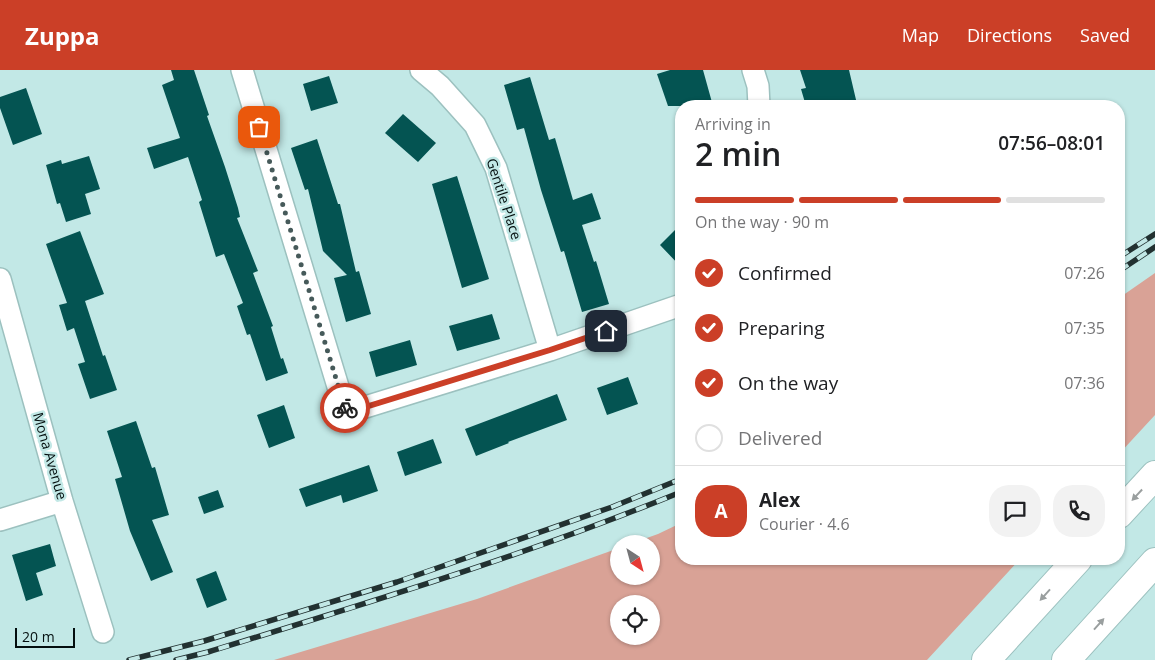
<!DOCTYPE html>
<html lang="en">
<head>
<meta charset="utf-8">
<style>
	:root { --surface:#fff; --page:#f2f2f2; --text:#202124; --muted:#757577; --line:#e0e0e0; --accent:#cb3f27 }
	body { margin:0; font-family:"Open Sans",sans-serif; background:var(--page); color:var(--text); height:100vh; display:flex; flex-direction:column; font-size:19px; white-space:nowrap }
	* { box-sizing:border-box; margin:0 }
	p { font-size:16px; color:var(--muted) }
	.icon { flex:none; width:28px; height:28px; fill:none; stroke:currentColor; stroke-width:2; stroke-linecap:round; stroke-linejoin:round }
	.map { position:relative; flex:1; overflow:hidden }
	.panel { position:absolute; left:675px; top:30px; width:450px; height:465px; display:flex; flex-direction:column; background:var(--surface); border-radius:20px; box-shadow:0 1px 4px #0004 }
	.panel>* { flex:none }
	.needle { width:32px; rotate:144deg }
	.buttons { position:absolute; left:610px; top:465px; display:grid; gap:10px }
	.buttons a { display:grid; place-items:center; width:50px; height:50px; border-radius:50%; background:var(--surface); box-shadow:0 1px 4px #0004; font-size:25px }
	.scale { position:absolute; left:15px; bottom:12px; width:60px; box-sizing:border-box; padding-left:5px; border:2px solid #030e0e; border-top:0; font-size:14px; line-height:18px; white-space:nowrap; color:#030e0e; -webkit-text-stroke:4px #c2e8e6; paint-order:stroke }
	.pin { position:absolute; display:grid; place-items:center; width:42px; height:42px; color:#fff; margin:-21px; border-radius:10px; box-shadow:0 2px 8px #0006 }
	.courier { position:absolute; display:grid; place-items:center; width:50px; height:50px; margin:-25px; border:4px solid #cb3f27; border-radius:50%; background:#fff; color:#222; box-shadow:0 1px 6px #0007 }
	.headline em { font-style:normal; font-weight:600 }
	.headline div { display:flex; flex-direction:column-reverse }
	.headline { display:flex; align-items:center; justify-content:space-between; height:85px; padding:0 20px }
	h1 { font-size:32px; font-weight:600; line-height:38px }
	.bar { display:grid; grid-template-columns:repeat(4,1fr); gap:8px 5px; align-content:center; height:60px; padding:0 20px }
	.bar i { height:6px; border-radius:4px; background:var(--line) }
	.bar .active { background:var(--accent) }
	.bar p { grid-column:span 4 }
	.line { display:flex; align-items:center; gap:12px; padding:0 20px; border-top:1px solid var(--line) }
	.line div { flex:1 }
	.round { display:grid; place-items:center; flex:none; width:52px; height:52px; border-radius:20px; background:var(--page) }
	ol { padding:0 20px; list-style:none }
	li { display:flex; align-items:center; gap:15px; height:55px }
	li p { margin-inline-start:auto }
	li .icon { padding:5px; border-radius:50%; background:var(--accent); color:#fff; stroke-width:4 }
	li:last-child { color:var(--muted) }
	li i { width:28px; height:28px; border:2px solid var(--line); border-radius:50% }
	header { display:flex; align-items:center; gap:30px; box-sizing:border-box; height:70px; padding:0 25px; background:var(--accent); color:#fff }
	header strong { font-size:24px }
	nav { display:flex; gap:28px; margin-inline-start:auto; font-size:18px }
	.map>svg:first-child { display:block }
	.green { fill:#d9a296; fill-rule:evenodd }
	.building { fill:#045452 }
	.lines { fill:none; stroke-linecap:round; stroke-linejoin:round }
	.street-casing { stroke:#9cc1bf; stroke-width:24 }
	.highway-casing { stroke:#9cc1bf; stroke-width:30 }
	.street { stroke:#fff; stroke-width:21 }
	.highway { stroke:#fff; stroke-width:28 }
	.rail-casing { stroke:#223131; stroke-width:5.5 }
	.rail { stroke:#c2e8e6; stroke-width:4; stroke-dasharray:11; stroke-linecap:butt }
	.oneway { fill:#9a9f9f }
	.done { stroke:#465a5a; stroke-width:5; stroke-dasharray:0 9 }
	.route { stroke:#cb3f27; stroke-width:6 }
	.labels { text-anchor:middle; stroke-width:5; stroke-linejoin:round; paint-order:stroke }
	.street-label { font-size:14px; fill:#030e0e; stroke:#c2e8e6 }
</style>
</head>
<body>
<header>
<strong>Zuppa</strong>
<nav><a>Map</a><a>Directions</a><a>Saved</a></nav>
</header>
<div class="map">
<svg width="1155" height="590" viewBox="0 0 1155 590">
	<rect width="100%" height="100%" fill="#c2e8e6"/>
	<path class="green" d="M 1155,203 L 1155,345 L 1119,384 L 1119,228 Z
		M 681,453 L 681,489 L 1020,489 L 927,590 L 274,590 L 477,529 L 619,478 L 619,506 L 651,506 L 651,474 L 630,474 L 658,464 ZM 619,534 L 651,534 L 651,566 L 619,566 Z"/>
	<path class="building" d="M 171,0 L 194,0 L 209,45 L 207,46 L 225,97 L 238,138 L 240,147 L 237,148 L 258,201 L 253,203 L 273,256 L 271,257 L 281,289 L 283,288 L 288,303 L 266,311 L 250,264 L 247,265 L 239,242 L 237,236 L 243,233 L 224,184 L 216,187 L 199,132 L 202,130 L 188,87 L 154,99 L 147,78 L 180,68 L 162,15 L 174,10 Z
		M 670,0 L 703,0 L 713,36 L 668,36 L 657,4 Z
		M 800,0 L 849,0 L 857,34 L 849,36 L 806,36 L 801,19 L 806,18 Z
		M 329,6 L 338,33 L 311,41 L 303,14 Z
		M 530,7 L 549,70 L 555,68 L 573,130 L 592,123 L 601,149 L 582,155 L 594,192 L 596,191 L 609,234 L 582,242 L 564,181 L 561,182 L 541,120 L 524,58 L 517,60 L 504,15 Z
		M 26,18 L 42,64 L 13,75 L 0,38 L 0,27 Z
		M 403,44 L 436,73 L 418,92 L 385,63 Z
		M 317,69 L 338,134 L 340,134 L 356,202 L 359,201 L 371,244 L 346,252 L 334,208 L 347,205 L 323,181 L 308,119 L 305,120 L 291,78 Z
		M 89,86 L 100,119 L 85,124 L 91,144 L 66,152 L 60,133 L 57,134 L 46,95 L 61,90 L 62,94 Z
		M 457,106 L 489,209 L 462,218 L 432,114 Z
		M 681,154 L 681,197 L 660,175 Z
		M 80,161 L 104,224 L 85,231 L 103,286 L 105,285 L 117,320 L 90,329 L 78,294 L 85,292 L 74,258 L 67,261 L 59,235 L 67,233 L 46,174 Z
		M 492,244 L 500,269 L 457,281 L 449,256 Z
		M 410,270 L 417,295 L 376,307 L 369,282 Z
		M 628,307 L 638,334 L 607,345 L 597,318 Z
		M 557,324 L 567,350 L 508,372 L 509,373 L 476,386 L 465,359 Z
		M 284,335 L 295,368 L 269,378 L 257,345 Z
		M 136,351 L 152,398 L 155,397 L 169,445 L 152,450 L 173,502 L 151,511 L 130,461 L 115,409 L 122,407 L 107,361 Z
		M 433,369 L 442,393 L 405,406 L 397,382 Z
		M 369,395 L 378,421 L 343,433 L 341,425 L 306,437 L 299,419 Z
		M 218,420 L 224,437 L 204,444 L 198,427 Z
		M 50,474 L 56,496 L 36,503 L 43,525 L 26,531 L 12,485 Z
		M 216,501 L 227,530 L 207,538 L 196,509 Z"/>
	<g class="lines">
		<defs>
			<path id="street" d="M 242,0 L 346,343 L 550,280 L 681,235
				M 421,0 L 440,16 L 475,55 L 496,98 L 550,280
				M 753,0 L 758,16 L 759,36
				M 0,209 L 62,431 L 103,562
				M 0,450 L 62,431"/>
			<path id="highway" d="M 1119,444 L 1155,405
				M 986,590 L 1078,489
				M 1066,590 L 1155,492"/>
		</defs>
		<use href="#street" class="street-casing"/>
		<use href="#highway" class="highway-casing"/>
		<use href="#street" class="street"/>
		<use href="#highway" class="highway"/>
		<defs>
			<path id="rail" d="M 1119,187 L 1155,164
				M 1119,201 L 1155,177
				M 129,590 L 204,571 L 397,512 L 612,437 L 681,409
				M 176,590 L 208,582 C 367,533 527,485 681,422"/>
		</defs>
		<use href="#rail" class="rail-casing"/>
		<use href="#rail" class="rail"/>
	</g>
	<defs><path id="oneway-solid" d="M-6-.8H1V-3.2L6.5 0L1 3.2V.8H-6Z" transform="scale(1.25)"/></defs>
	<g class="oneway">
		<use href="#oneway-solid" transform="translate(1137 425) rotate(133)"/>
		<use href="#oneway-solid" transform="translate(1045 525) rotate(132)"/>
		<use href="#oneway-solid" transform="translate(1099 554) rotate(-48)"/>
	</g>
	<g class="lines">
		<path class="done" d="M 259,57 L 345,338"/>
		<path class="route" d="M 345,338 L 346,343 L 550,280 L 606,261"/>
	</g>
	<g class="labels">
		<g class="street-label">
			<text transform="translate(504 129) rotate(72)" y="5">Gentile Place</text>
			<text transform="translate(50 386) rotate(74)" y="5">Mona Avenue</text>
		</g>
	</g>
</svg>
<div class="buttons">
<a><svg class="needle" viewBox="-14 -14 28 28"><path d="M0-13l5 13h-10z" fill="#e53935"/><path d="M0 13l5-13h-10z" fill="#757577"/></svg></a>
<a><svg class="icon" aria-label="locate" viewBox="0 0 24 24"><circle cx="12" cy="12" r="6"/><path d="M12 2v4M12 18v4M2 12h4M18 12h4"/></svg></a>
</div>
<div class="scale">20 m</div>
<div class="pin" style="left:259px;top:57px;background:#ea580c"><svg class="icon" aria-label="bag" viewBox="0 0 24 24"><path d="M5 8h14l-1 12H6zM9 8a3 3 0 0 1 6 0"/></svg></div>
<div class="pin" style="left:606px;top:261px;background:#1f2937"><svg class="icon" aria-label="home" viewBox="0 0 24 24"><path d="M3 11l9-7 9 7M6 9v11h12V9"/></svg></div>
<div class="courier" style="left:345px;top:338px"><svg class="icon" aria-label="bike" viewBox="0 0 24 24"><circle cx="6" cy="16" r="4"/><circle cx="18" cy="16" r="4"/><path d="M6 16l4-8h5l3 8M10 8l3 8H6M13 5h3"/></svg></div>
<section class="panel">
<div class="headline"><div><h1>2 min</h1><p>Arriving in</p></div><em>07:56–08:01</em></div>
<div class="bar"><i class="active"></i><i class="active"></i><i class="active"></i><i></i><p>On the way · 90 m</p></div>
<ol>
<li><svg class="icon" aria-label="check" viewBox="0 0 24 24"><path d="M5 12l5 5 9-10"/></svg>Confirmed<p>07:26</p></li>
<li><svg class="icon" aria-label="check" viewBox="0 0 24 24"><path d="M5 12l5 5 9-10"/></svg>Preparing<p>07:35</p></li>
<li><svg class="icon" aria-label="check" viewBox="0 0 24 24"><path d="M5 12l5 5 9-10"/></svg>On the way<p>07:36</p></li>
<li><i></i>Delivered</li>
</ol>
<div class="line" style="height:90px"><b class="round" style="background:var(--accent);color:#fff">A</b><div><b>Alex</b><p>Courier · 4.6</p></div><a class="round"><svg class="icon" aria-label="chat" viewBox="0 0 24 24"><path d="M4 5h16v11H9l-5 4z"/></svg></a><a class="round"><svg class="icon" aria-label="phone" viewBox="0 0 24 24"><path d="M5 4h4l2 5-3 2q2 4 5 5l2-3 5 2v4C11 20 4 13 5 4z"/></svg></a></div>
</section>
</div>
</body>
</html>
